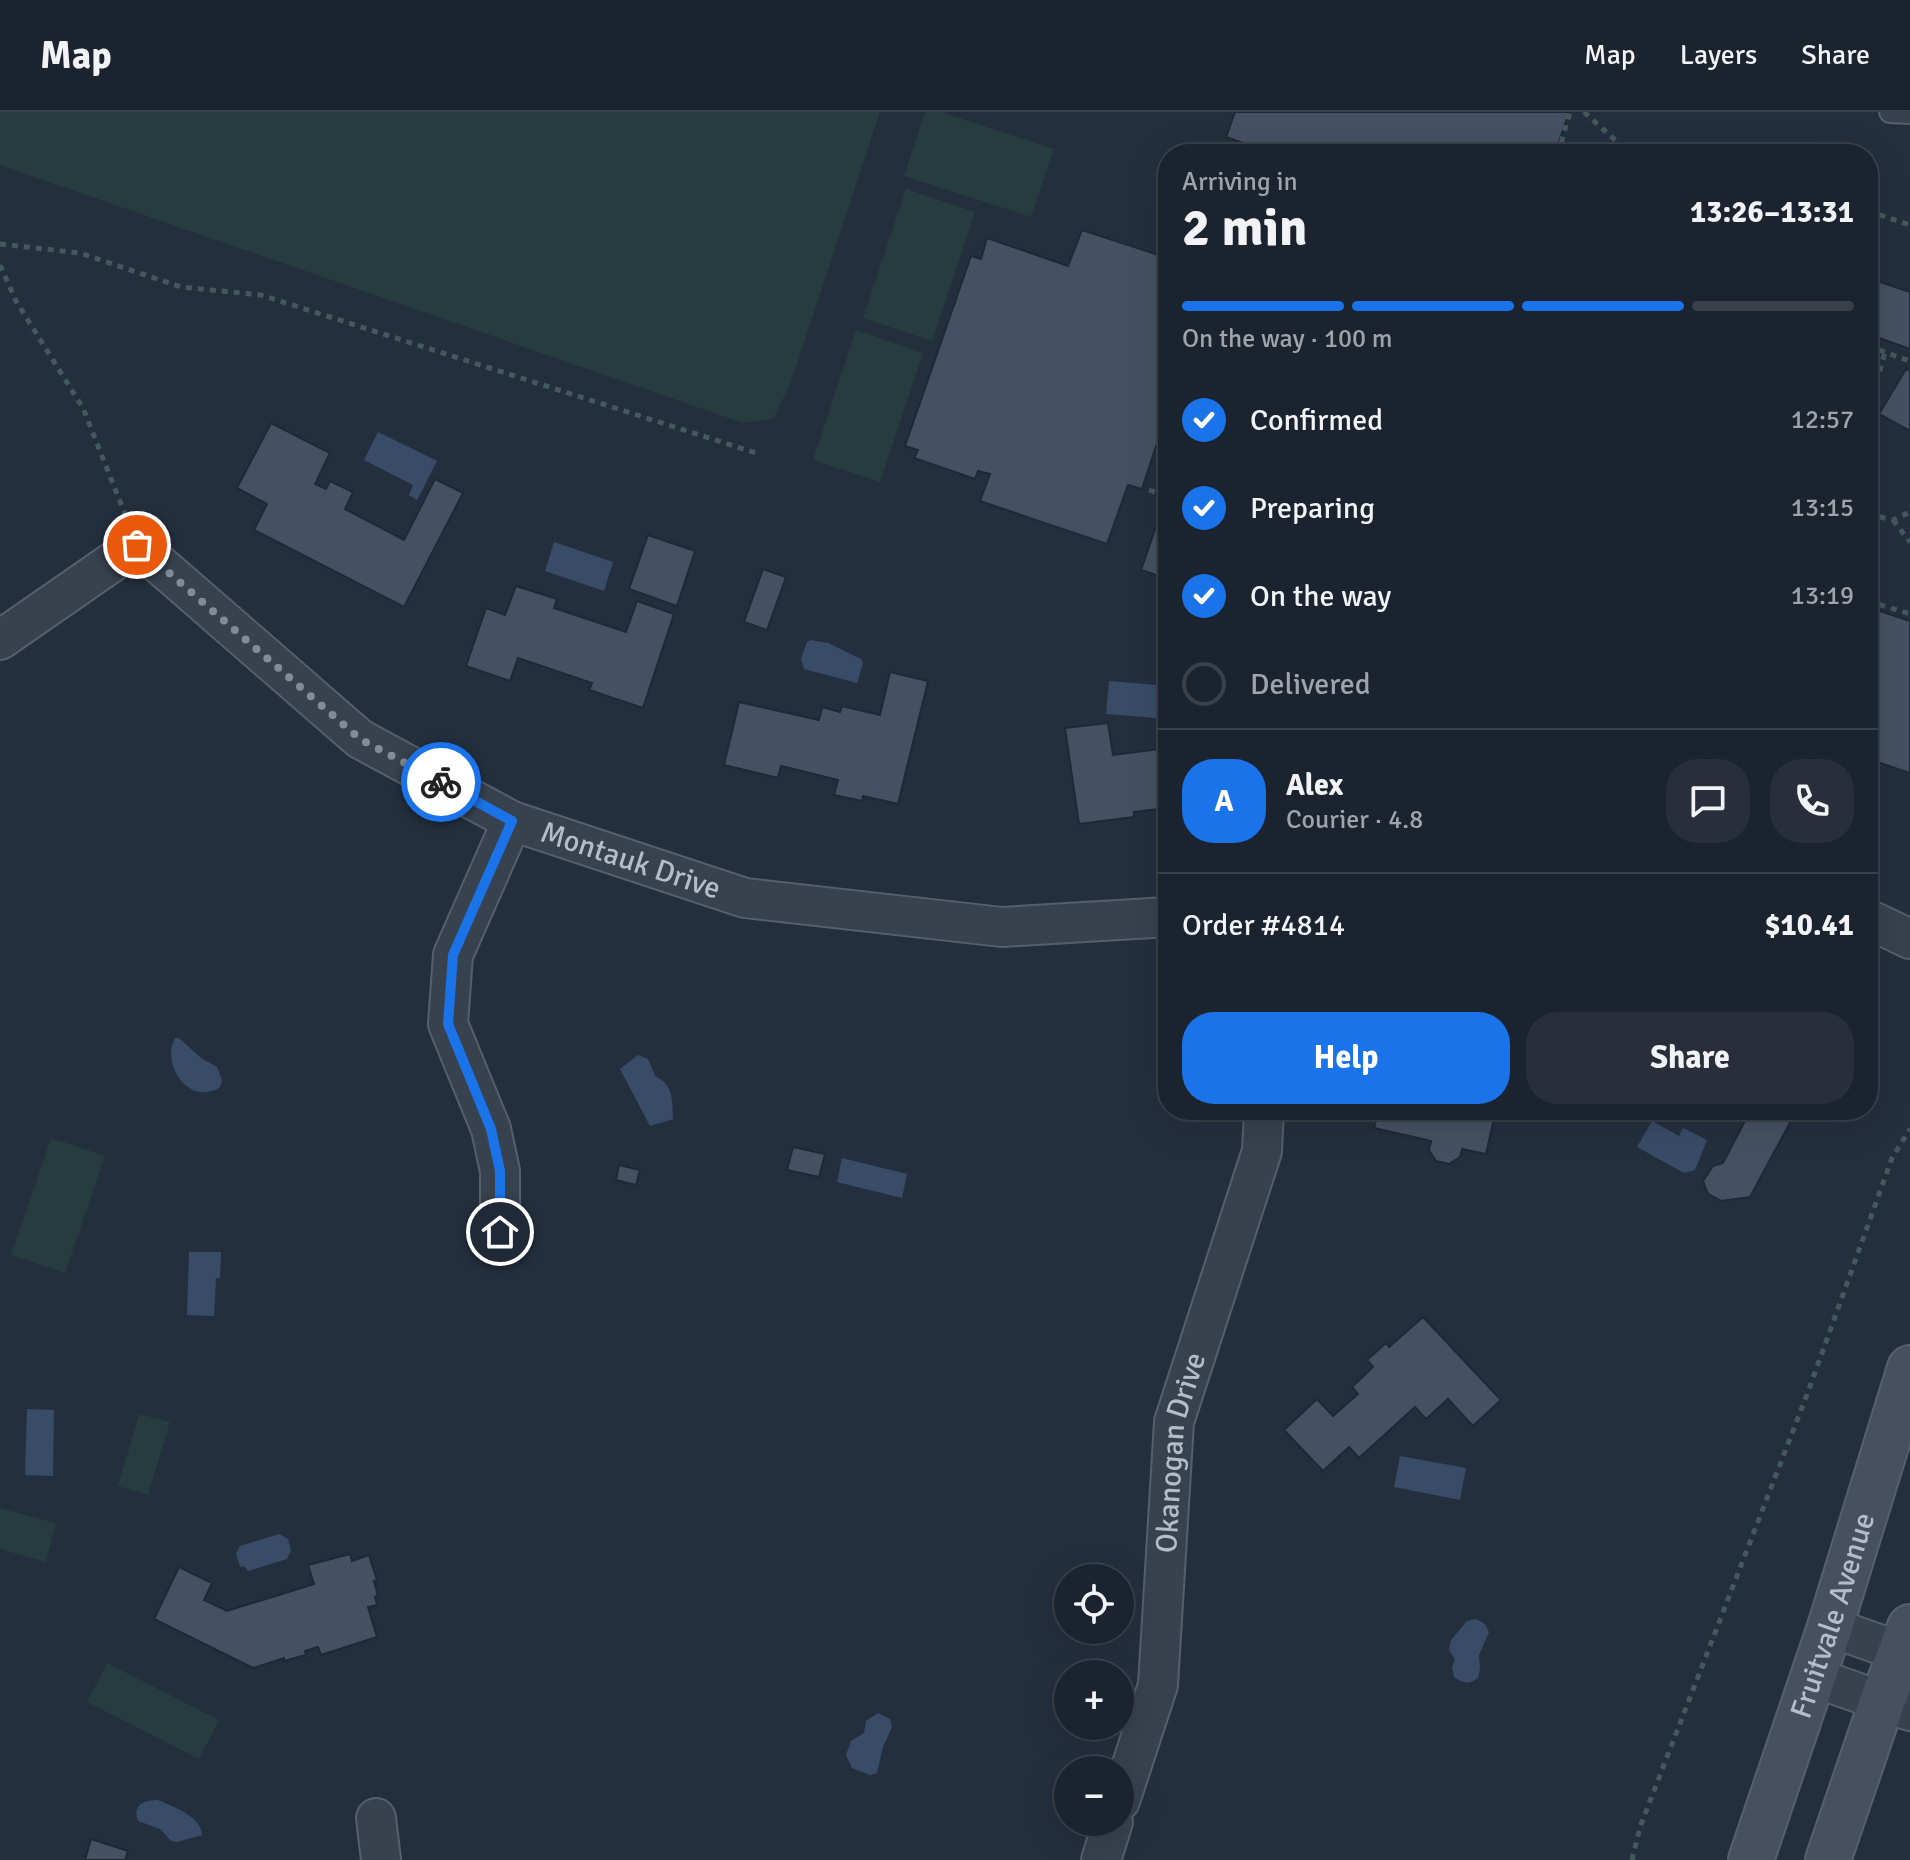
<!DOCTYPE html>
<html lang="en">
<head>
<meta charset="utf-8">
<style>
	:root { --surface:#1b232e; --page:#282f3a; --text:#f1f3f6; --muted:#a0a4aa; --line:#39404a; --accent:#1a73e8 }
	body { margin:0; font-family:Signika,sans-serif; background:var(--page); color:var(--text); height:100vh; display:flex; flex-direction:column; font-size:30px; white-space:nowrap }
	* { box-sizing:border-box; margin:0 }
	p { font-size:26px; color:var(--muted) }
	.icon { flex:none; width:44px; height:44px; fill:none; stroke:currentColor; stroke-width:2; stroke-linecap:round; stroke-linejoin:round }
	.map { position:relative; flex:1; overflow:hidden }
	.details { position:absolute; left:1158px; top:32px; width:720px; height:976px; display:flex; flex-direction:column; background:var(--surface); border-radius:32px; box-shadow:0 8px 32px #0002,0 0 0 2px var(--line) }
	.details>* { flex:none }
	.fabs { position:absolute; left:1054px; top:1452px; display:grid; gap:16px }
	.fabs a { display:grid; place-items:center; width:80px; height:80px; border-radius:50%; background:var(--surface); box-shadow:0 8px 32px #0002,0 0 0 2px var(--line); font-size:40px }
	.pin { position:absolute; display:grid; place-items:center; width:68px; height:68px; color:#fff; margin:-34px; border:4px solid #fff; border-radius:50%; box-shadow:0 2px 8px #0007 }
	.courier { position:absolute; display:grid; place-items:center; width:80px; height:80px; margin:-40px; border:6px solid #1a73e8; border-radius:50%; background:#fff; color:#222; box-shadow:0 2px 10px #0007 }
	.overview em { font-style:normal; font-weight:800 }
	.overview div { display:flex; flex-direction:column-reverse }
	.overview { display:flex; align-items:center; justify-content:space-between; height:136px; padding:0 24px }
	h1 { font-size:52px; font-weight:800; line-height:60px }
	.bar { display:grid; grid-template-columns:repeat(4,1fr); gap:12px 8px; align-content:center; height:96px; padding:0 24px }
	.bar i { height:10px; border-radius:6px; background:var(--line) }
	.bar .selected { background:var(--accent) }
	.bar p { grid-column:span 4 }
	.line { display:flex; align-items:center; gap:20px; padding:0 24px; border-top:2px solid var(--line) }
	.line div { flex:1 }
	.round { display:grid; place-items:center; flex:none; width:84px; height:84px; border-radius:32px; background:var(--page) }
	ol { padding:0 24px; list-style:none }
	li { display:flex; align-items:center; gap:24px; height:88px }
	li p { margin-inline-start:auto }
	li .icon { padding:8px; border-radius:50%; background:var(--accent); color:#fff; stroke-width:4 }
	li:last-child { color:var(--muted) }
	li i { width:44px; height:44px; border:4px solid var(--line); border-radius:50% }
	.action { display:flex; gap:16px; margin-top:auto; padding:16px 24px }
	.action a { flex:1; height:92px; border-radius:32px; background:var(--accent); color:#fff; font-size:32px; font-weight:800; line-height:92px; text-align:center }
	.action a+a { background:var(--page); color:var(--text) }
	header { display:flex; align-items:center; gap:48px; box-sizing:border-box; height:112px; padding:0 40px; background:var(--surface); border-bottom:2px solid var(--line) }
	header strong { font-size:38px }
	nav { display:flex; gap:44px; margin-inline-start:auto; font-size:28px }
	.map>svg:first-child { display:block }
	.green { fill:#263c3f }
	.water { fill:#394c67 }
	.building { fill:#455162; stroke:#1f2835; stroke-width:2 }
	.lines { fill:none; stroke-linecap:round; stroke-linejoin:round }
	.lane-casing { stroke:#565f6c; stroke-width:24 }
	.street-casing { stroke:#565f6c; stroke-width:42 }
	.secondary-casing { stroke:#565f6c; stroke-width:48 }
	.path { stroke:#44595c; stroke-width:5; stroke-dasharray:6 6; stroke-linecap:butt }
	.lane { stroke:#38414e; stroke-width:20 }
	.street { stroke:#38414e; stroke-width:38 }
	.secondary { stroke:#465061; stroke-width:44 }
	.done { stroke:#828b98; stroke-width:8; stroke-dasharray:0 14.4 }
	.route { stroke:#1a73e8; stroke-width:10 }
	.labels { text-anchor:middle; stroke-width:8; stroke-linejoin:round; paint-order:stroke }
	.street-label { font-size:30px; fill:#b4bcc9; stroke:#1d2633 }
</style>
</head>
<body>
<header>
<strong>Map</strong>
<nav><a>Map</a><a>Layers</a><a>Share</a></nav>
</header>
<div class="map">
<svg width="1910" height="1748" viewBox="0 0 1910 1748">
	<rect width="100%" height="100%" fill="#242f3e"/>
	<path class="green" d="M 0,0 L 880,0 L 791,270 L 774,306 L 743,311 L 0,53 Z
		M 925,0 L 941,0 L 1054,37 L 1031,105 L 904,64 Z
		M 906,77 L 975,100 L 932,229 L 863,206 Z
		M 856,218 L 923,241 L 880,370 L 813,348 Z
		M 51,1026 L 105,1044 L 65,1161 L 11,1143 Z
		M 139,1302 L 170,1310 L 148,1383 L 118,1374 Z
		M 0,1396 L 56,1411 L 46,1450 L 0,1437 Z
		M 107,1551 L 219,1608 L 199,1647 L 87,1590 Z"/>
	<path class="water" d="M 378,320 L 437,349 L 417,388 L 409,383 L 413,373 L 364,348 Z
		M 554,430 L 613,450 L 604,479 L 545,459 Z
		M 810,528 L 828,531 L 861,547 L 863,551 L 857,571 L 804,557 L 801,547 L 807,530 Z
		M 1109,569 L 1168,574 L 1168,607 L 1106,602 Z
		M 175,926 L 179,926 L 201,946 L 217,955 L 222,968 L 220,975 C 191,995 160,954 175,926 Z
		M 638,943 L 648,947 L 655,964 C 674,973 672,988 673,1007 L 650,1014 L 620,957 Z
		M 1652,1009 L 1679,1024 L 1683,1016 L 1707,1028 L 1695,1058 L 1684,1061 L 1637,1035 Z
		M 842,1046 L 907,1062 L 902,1086 L 837,1070 Z
		M 189,1140 L 221,1140 L 220,1166 L 216,1166 L 214,1204 L 187,1203 Z
		M 27,1297 L 54,1298 L 53,1364 L 25,1363 Z
		M 1400,1344 L 1466,1356 L 1460,1388 L 1394,1375 Z
		M 279,1422 L 288,1427 L 291,1438 L 287,1447 L 248,1459 L 244,1454 L 240,1455 L 236,1442 L 240,1434 Z
		M 1476,1507 L 1485,1512 L 1489,1520 L 1479,1543 L 1480,1556 L 1478,1566 C 1468,1573 1463,1571 1454,1565 L 1452,1555 L 1455,1547 L 1449,1538 L 1451,1528 L 1467,1509 Z
		M 878,1601 L 890,1607 L 892,1615 L 883,1635 L 877,1661 L 870,1663 L 852,1656 L 846,1643 L 851,1629 L 864,1621 L 866,1609 Z
		M 158,1688 C 174,1695 201,1704 202,1723 L 177,1730 L 171,1729 L 160,1717 L 138,1709 C 132,1693 144,1688 158,1688 Z"/>
	<path class="building" d="M 1235,0 L 1569,0 L 1555,42 L 1274,42 L 1226,25 Z
		M 1082,118 L 1168,146 L 1168,228 L 1162,247 L 1168,249 L 1168,298 L 1142,377 L 1128,373 L 1107,432 L 980,389 L 990,362 L 978,359 L 975,367 L 914,346 L 918,338 L 905,334 L 971,144 L 981,147 L 987,126 L 1068,154 Z
		M 1868,166 L 1910,180 L 1910,237 L 1868,222 Z
		M 1906,257 L 1910,259 L 1910,319 L 1879,302 Z
		M 271,311 L 330,341 L 315,372 L 326,377 L 330,369 L 353,380 L 345,397 L 404,428 L 435,367 L 463,381 L 404,495 L 254,418 L 267,392 L 237,376 Z
		M 1164,391 L 1168,392 L 1168,467 L 1141,458 Z
		M 648,423 L 695,439 L 677,494 L 629,477 Z
		M 763,457 L 786,465 L 767,518 L 744,510 Z
		M 516,474 L 557,487 L 554,496 L 626,520 L 637,489 L 674,502 L 643,596 L 589,578 L 592,571 L 518,546 L 510,569 L 466,554 L 486,496 L 505,503 Z
		M 1868,495 L 1910,509 L 1910,661 L 1868,647 Z
		M 890,560 L 928,569 L 898,692 L 863,684 L 862,689 L 834,683 L 838,668 L 781,654 L 778,666 L 724,653 L 739,590 L 819,608 L 822,595 L 840,600 L 842,594 L 880,603 Z
		M 1108,611 L 1113,643 L 1168,636 L 1168,696 L 1134,700 L 1134,705 L 1079,712 L 1065,616 Z
		M 1378,998 L 1474,998 L 1495,1002 L 1486,1042 L 1462,1037 L 1460,1045 L 1449,1052 L 1436,1049 L 1429,1038 L 1431,1029 L 1374,1016 Z
		M 1724,998 L 1797,998 L 1750,1085 L 1721,1089 L 1708,1082 L 1703,1069 L 1713,1054 L 1723,1051 L 1745,1009 Z
		M 793,1035 L 825,1042 L 819,1065 L 787,1058 Z
		M 619,1053 L 640,1058 L 636,1073 L 616,1068 Z
		M 1423,1205 L 1501,1288 L 1473,1314 L 1448,1287 L 1426,1307 L 1415,1295 L 1359,1346 L 1349,1335 L 1323,1359 L 1284,1318 L 1317,1287 L 1333,1304 L 1358,1282 L 1352,1275 L 1373,1255 L 1367,1248 L 1386,1231 L 1389,1235 Z
		M 350,1442 L 352,1449 L 369,1443 L 377,1468 L 374,1469 L 378,1484 L 375,1485 L 377,1493 L 368,1495 L 377,1525 L 321,1543 L 318,1535 L 305,1539 L 306,1543 L 284,1549 L 284,1546 L 253,1556 L 154,1507 L 179,1455 L 212,1471 L 204,1488 L 227,1499 L 314,1472 L 308,1453 Z
		M 91,1727 L 128,1739 L 125,1748 L 85,1748 Z"/>
	<g class="lines">
		<defs>
			<path id="lane" d="M 1890,0 L 1910,1"/>
			<g id="street">
				<path id="s1" d="M 0,528 L 137,433 L 360,627 L 512,709 L 745,786 L 1002,815 L 1168,805"/>
				<path d="M 1868,807 L 1910,827"/>
				<path d="M 500,1120 L 500,1059 L 491,1017 L 448,912 L 453,843 L 512,709"/>
				<path d="M 1830,1515 L 1910,1543"/>
				<path d="M 1813,1565 L 1910,1599"/>
				<path id="s2" d="M 1120,1689 L 1158,1573 L 1174,1310 L 1262,1039 L 1264,998"/>
				<path d="M 376,1706 L 381,1748"/>
				<path d="M 1101,1748 L 1113,1710"/>
			</g>
			<g id="secondary">
				<path id="s3" d="M 1751,1748 L 1830,1515 L 1910,1256"/>
				<path d="M 1828,1748 L 1882,1590 L 1910,1515"/>
			</g>
		</defs>
		<use href="#lane" class="lane-casing"/>
		<use href="#street" class="street-casing"/>
		<use href="#secondary" class="secondary-casing"/>
		<path class="path" d="M 1584,0 L 1624,36 L 1640,42
			M 1558,42 L 1570,0
			M 1868,99 L 1910,113
			M 0,132 L 80,141 L 181,175 L 261,183 L 756,341
			M 0,153 L 16,189 L 83,296 L 125,402
			M 1868,234 L 1910,249
			M 1868,290 L 1871,291 L 1885,240
			M 1149,378 L 1168,385
			M 1868,402 L 1893,408 L 1910,400
			M 1893,408 L 1910,430
			M 1868,489 L 1910,502
			M 1632,1748 L 1640,1715 L 1808,1280 L 1892,1046 L 1910,1017"/>
		<use href="#lane" class="lane"/>
		<use href="#street" class="street"/>
		<use href="#secondary" class="secondary"/>
	</g>
	<g class="lines">
		<path class="done" d="M 137,433 L 360,627 L 441,670"/>
		<path class="route" d="M 441,670 L 512,709 L 453,843 L 448,912 L 491,1017 L 500,1059 L 500,1120"/>
	</g>
	<g class="labels">
		<g class="street-label">
			<text dy="10" stroke="none"><textPath href="#s1" startOffset="760">Montauk Drive</textPath></text>
			<text dy="10" stroke="none"><textPath href="#s2" startOffset="356">Okanogan Drive</textPath></text>
			<text dy="10" stroke="none"><textPath href="#s3" startOffset="258">Fruitvale Avenue</textPath></text>
		</g>
	</g>
</svg>
<div class="fabs">
<a><svg class="icon" aria-label="locate" viewBox="0 0 24 24"><circle cx="12" cy="12" r="6"/><path d="M12 2v4M12 18v4M2 12h4M18 12h4"/></svg></a>
<a>+</a>
<a>−</a>
</div>
<div class="pin" style="left:137px;top:433px;background:#ea580c"><svg class="icon" aria-label="bag" viewBox="0 0 24 24"><path d="M5 8h14l-1 12H6zM9 8a3 3 0 0 1 6 0"/></svg></div>
<div class="pin" style="left:500px;top:1120px;background:#1f2937"><svg class="icon" aria-label="home" viewBox="0 0 24 24"><path d="M3 11l9-7 9 7M6 9v11h12V9"/></svg></div>
<div class="courier" style="left:441px;top:670px"><svg class="icon" aria-label="bike" viewBox="0 0 24 24"><circle cx="6" cy="16" r="4"/><circle cx="18" cy="16" r="4"/><path d="M6 16l4-8h5l3 8M10 8l3 8H6M13 5h3"/></svg></div>
<section class="details">
<div class="overview"><div><h1>2 min</h1><p>Arriving in</p></div><em>13:26–13:31</em></div>
<div class="bar"><i class="selected"></i><i class="selected"></i><i class="selected"></i><i></i><p>On the way · 100 m</p></div>
<ol>
<li><svg class="icon" aria-label="check" viewBox="0 0 24 24"><path d="M5 12l5 5 9-10"/></svg>Confirmed<p>12:57</p></li>
<li><svg class="icon" aria-label="check" viewBox="0 0 24 24"><path d="M5 12l5 5 9-10"/></svg>Preparing<p>13:15</p></li>
<li><svg class="icon" aria-label="check" viewBox="0 0 24 24"><path d="M5 12l5 5 9-10"/></svg>On the way<p>13:19</p></li>
<li><i></i>Delivered</li>
</ol>
<div class="line" style="height:144px"><b class="round" style="background:var(--accent);color:#fff">A</b><div><b>Alex</b><p>Courier · 4.8</p></div><a class="round"><svg class="icon" aria-label="chat" viewBox="0 0 24 24"><path d="M4 5h16v11H9l-5 4z"/></svg></a><a class="round"><svg class="icon" aria-label="phone" viewBox="0 0 24 24"><path d="M5 4h4l2 5-3 2q2 4 5 5l2-3 5 2v4C11 20 4 13 5 4z"/></svg></a></div>
<div class="line" style="height:104px"><div>Order #4814</div><b>$10.41</b></div>
<div class="action"><a>Help</a><a>Share</a></div>
</section>
</div>
</body>
</html>
